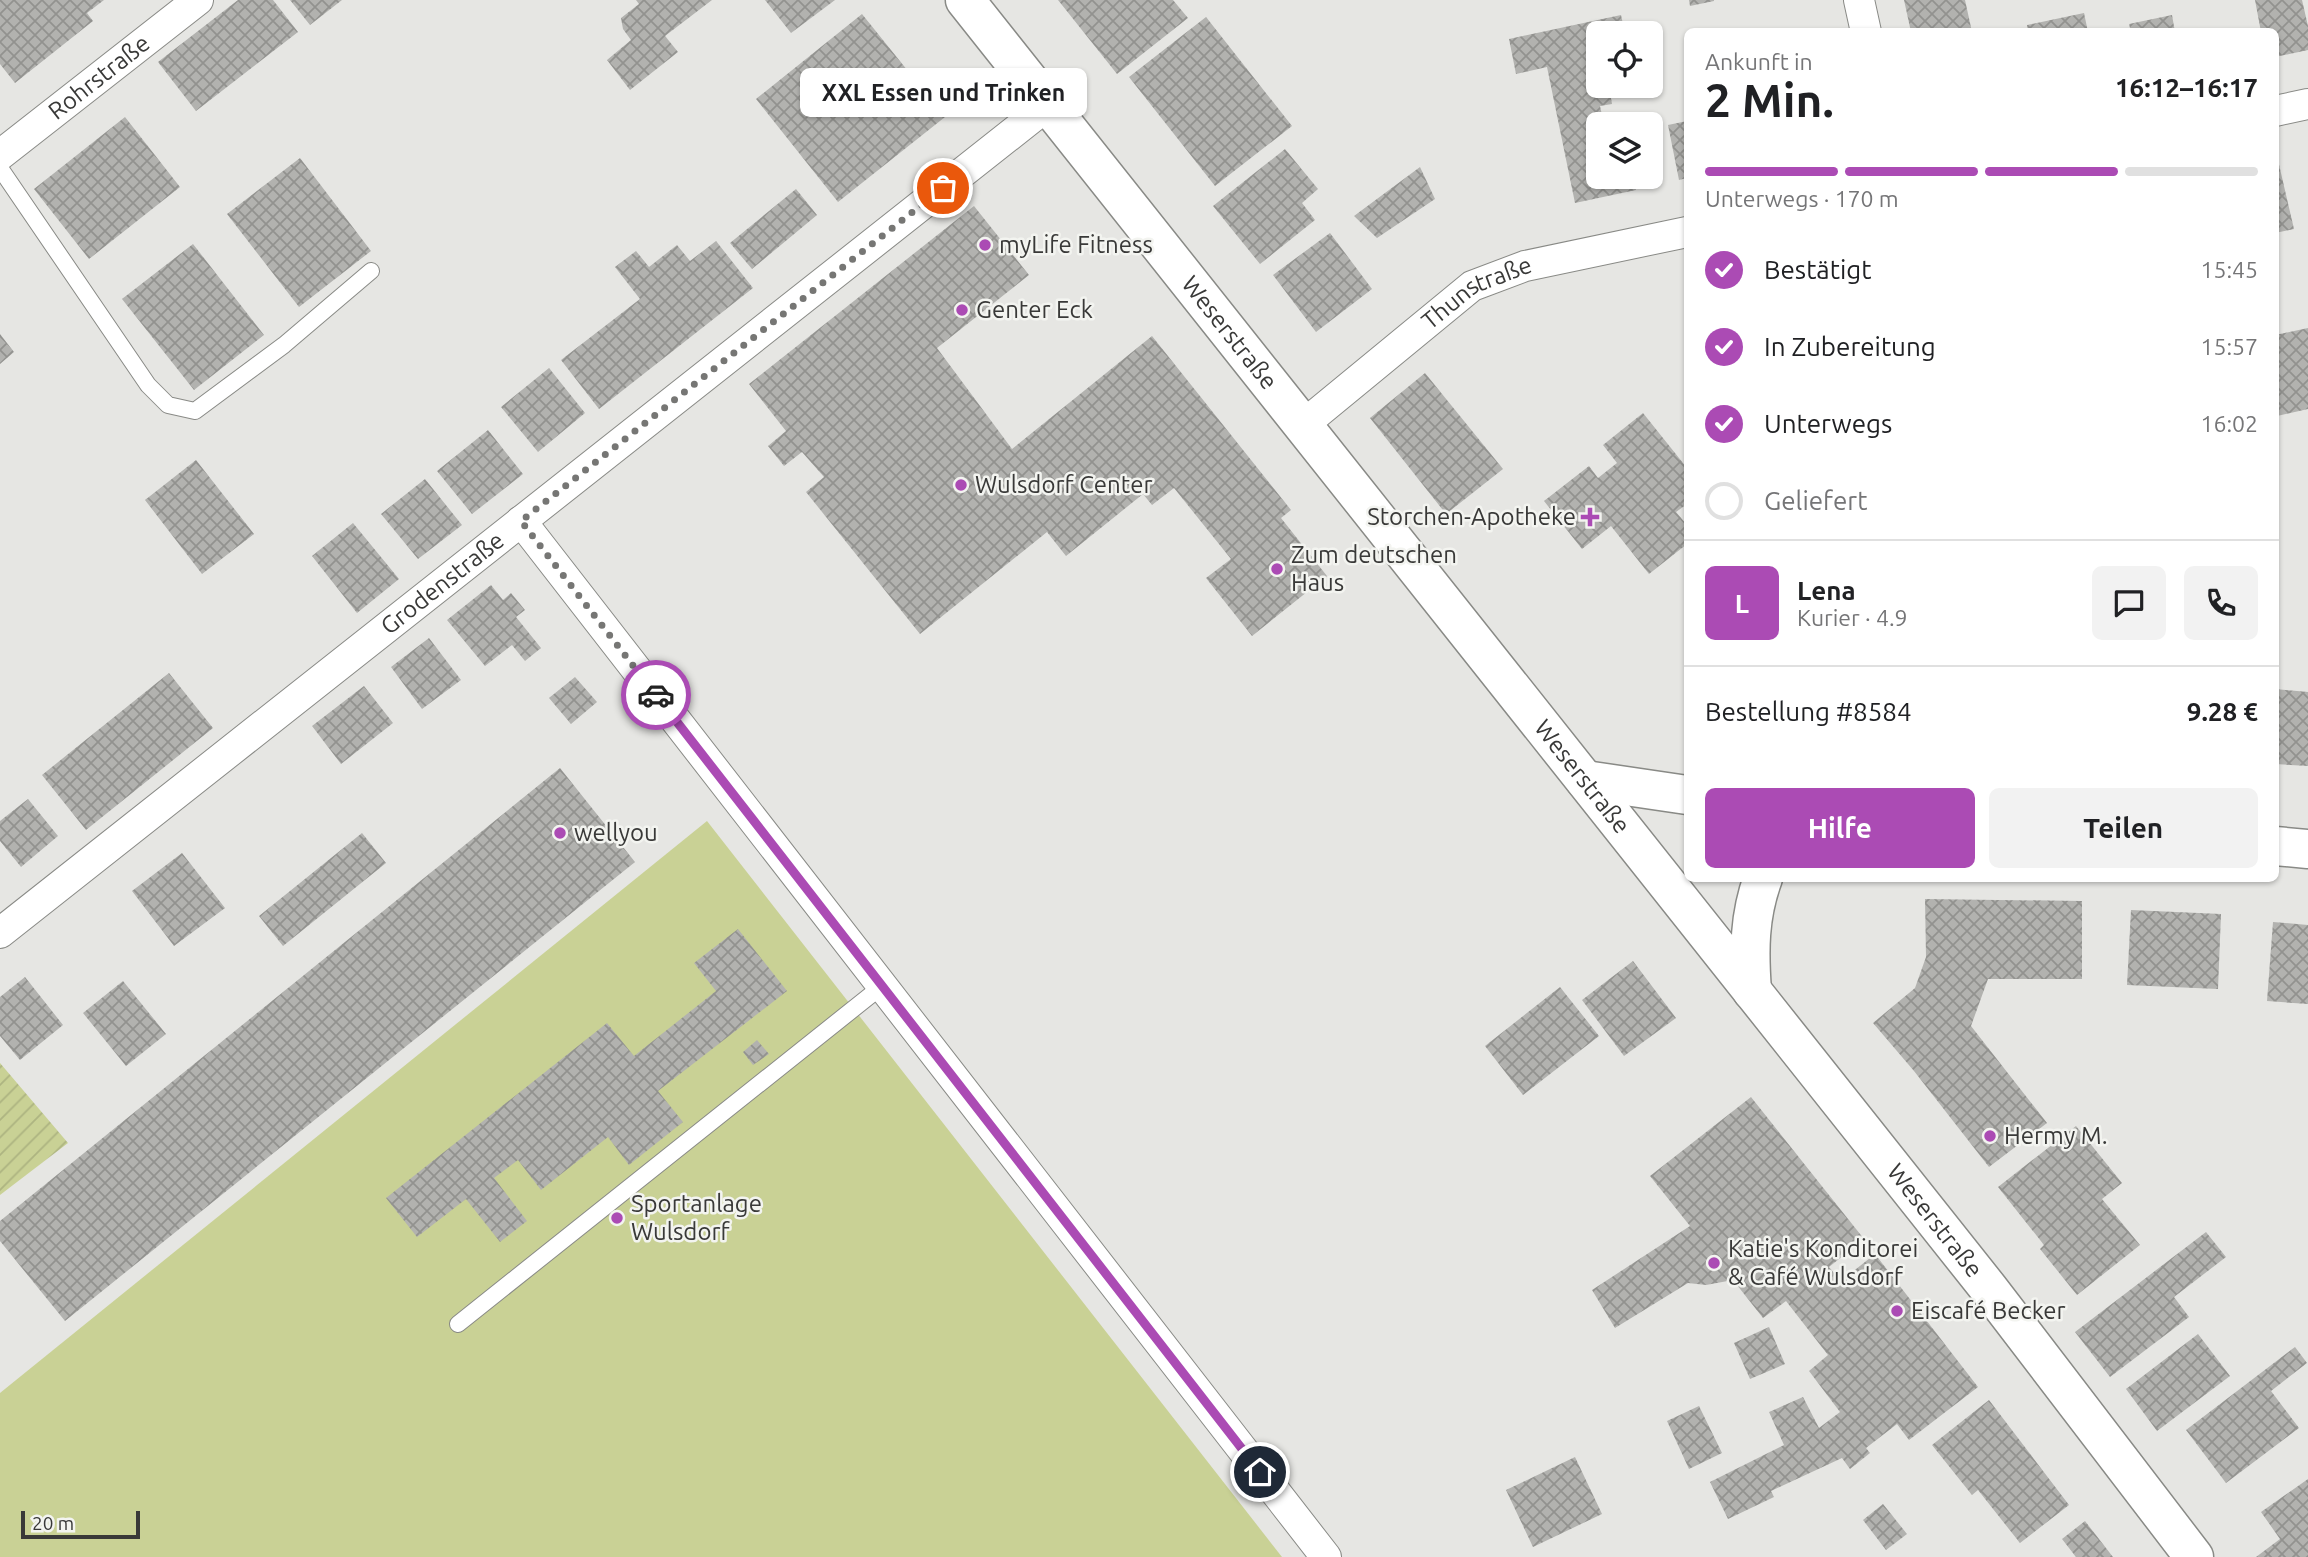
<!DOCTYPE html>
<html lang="de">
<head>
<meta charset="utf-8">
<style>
	:root { --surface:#fff; --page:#f2f2f2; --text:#202124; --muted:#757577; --line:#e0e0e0; --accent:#ab4bb4 }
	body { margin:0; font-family:Ubuntu,sans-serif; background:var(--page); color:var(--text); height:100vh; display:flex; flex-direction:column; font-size:26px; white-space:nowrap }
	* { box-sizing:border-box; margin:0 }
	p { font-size:23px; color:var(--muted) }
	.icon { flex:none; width:38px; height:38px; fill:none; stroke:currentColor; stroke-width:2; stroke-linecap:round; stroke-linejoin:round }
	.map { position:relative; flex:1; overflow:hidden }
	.details { position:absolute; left:1684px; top:28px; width:595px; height:854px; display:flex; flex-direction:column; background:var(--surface); border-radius:10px; box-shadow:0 2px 5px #0004 }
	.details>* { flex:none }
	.fabs { position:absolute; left:1586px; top:21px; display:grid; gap:14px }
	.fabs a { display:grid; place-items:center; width:77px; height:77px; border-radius:10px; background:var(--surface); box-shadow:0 2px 5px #0004; font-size:35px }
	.scale { position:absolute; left:21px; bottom:18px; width:119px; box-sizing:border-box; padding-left:7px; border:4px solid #393938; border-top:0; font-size:19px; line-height:24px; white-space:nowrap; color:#393938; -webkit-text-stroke:5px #f3f4f0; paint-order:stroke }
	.pin { position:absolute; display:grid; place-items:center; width:60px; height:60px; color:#fff; margin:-30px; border:4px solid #fff; border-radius:50%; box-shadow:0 2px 7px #0007 }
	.courier { position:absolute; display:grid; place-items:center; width:70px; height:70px; margin:-35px; border:5px solid #ab4bb4; border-radius:50%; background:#fff; color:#222; box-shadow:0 2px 9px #0007 }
	.bubble { position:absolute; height:49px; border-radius:10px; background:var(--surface); box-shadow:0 2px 5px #0004; font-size:23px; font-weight:600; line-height:49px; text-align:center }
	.summary em { font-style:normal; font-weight:600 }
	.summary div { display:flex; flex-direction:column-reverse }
	.summary { display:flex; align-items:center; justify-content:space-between; height:119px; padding:0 21px }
	h1 { font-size:46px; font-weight:600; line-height:52px }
	.bar { display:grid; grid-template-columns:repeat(4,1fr); gap:10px 7px; align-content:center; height:84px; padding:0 21px }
	.bar i { height:9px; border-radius:5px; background:var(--line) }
	.bar .current { background:var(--accent) }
	.bar p { grid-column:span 4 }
	.line { display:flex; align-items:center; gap:18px; padding:0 21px; border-top:2px solid var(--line) }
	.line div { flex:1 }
	.round { display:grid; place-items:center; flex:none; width:74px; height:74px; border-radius:10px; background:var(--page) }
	ol { padding:0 21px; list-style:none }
	li { display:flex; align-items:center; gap:21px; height:77px }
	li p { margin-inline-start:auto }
	li .icon { padding:7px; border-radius:50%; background:var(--accent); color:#fff; stroke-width:4 }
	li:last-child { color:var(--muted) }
	li i { width:38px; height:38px; border:4px solid var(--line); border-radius:50% }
	.primary-button { display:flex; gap:14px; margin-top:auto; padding:14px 21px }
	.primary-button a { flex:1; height:80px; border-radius:10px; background:var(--accent); color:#fff; font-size:28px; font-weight:600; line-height:80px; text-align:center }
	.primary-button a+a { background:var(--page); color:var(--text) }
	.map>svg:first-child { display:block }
	.green { fill:#c9d195 }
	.garden { fill:url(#garden-furrows) }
	.building { fill:url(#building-cross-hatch) }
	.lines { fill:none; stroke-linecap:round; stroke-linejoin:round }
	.lane-casing { stroke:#898a86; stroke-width:18 }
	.street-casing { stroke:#898a86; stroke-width:32 }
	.secondary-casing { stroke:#898a86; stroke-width:41 }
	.primary-casing { stroke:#898a86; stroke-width:41 }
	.lane { stroke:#fff; stroke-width:16 }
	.street { stroke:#fff; stroke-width:30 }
	.secondary { stroke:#fff; stroke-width:38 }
	.primary { stroke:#fff; stroke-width:38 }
	.done { stroke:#767674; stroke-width:7; stroke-dasharray:0 12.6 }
	.route { stroke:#ab4bb4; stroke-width:9 }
	.poi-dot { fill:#ab4bb4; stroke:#f3f4f0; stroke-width:2.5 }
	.labels { text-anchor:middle; stroke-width:5; stroke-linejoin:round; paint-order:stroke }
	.street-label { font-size:24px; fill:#393938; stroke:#f3f4f0 }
	.poi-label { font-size:24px; fill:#393938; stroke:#f3f4f0; text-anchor:start }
</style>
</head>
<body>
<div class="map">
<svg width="2308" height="1557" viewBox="0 0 2308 1557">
	<defs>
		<pattern id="garden-furrows" width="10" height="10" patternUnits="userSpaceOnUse" patternTransform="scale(1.75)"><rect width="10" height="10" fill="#c9d195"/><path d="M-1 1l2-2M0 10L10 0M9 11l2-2" fill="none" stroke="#adb481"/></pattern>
		<pattern id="building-cross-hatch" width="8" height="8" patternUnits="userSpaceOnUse" patternTransform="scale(1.75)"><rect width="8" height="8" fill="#b2b2af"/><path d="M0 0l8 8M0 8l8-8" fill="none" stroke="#92928f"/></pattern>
	</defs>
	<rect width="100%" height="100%" fill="#e6e6e3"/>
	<path class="green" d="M 707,821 L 1282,1557 L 0,1557 L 0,1393 Z"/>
	<path class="garden" d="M 0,1063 L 68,1143 L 0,1195 Z"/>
	<path class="building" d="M 0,0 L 104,0 L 87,13 L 93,21 L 15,83 L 0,64 Z
		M 238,0 L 273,0 L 298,32 L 196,111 L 158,62 Z
		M 290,0 L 342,0 L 310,25 Z
		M 636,0 L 712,0 L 665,36 L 678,52 L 630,90 L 607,60 L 631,40 L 623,29 L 621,18 L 639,4 Z
		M 765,0 L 835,0 L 791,33 Z
		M 1058,0 L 1173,0 L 1188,18 L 1117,74 Z
		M 1689,0 L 1714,0 L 1714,1 L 1690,6 Z
		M 1904,0 L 1965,0 L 1972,32 L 1911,32 Z
		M 2255,0 L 2302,0 L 2308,26 L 2308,50 L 2275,57 L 2275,32 L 2261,32 Z
		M 2084,13 L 2088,32 L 2028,32 L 2027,25 Z
		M 862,14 L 945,117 L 838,202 L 756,99 Z
		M 1621,15 L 1625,33 L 1598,33 L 1598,86 L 1609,86 L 1612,104 L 1600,106 L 1604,124 L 1598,124 L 1598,177 L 1633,177 L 1636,190 L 1575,203 L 1547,67 L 1516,74 L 1509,39 Z
		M 2172,15 L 2175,32 L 2131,32 L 2129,24 Z
		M 1206,17 L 1292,126 L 1215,186 L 1129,77 Z
		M 125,117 L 180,187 L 89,259 L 34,189 Z
		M 1687,121 L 1687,178 L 1679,180 L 1668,125 Z
		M 1285,149 L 1318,189 L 1302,203 L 1315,220 L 1260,264 L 1213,206 Z
		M 2275,156 L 2277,156 L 2294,229 L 2275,233 Z
		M 300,158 L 371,251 L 299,307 L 227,214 Z
		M 1420,167 L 1435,199 L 1377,238 L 1354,216 Z
		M 796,189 L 817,215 L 752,269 L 730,243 Z
		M 974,206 L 1029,275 L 937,348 L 1012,449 L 1152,336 L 1291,510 L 1281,518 L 1327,576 L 1252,636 L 1206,578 L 1231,559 L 1174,488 L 1152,505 L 1143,494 L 1066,556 L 1047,532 L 920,634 L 806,492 L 824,477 L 802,452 L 784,466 L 768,446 L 786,431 L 749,384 Z
		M 1330,233 L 1372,289 L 1316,332 L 1273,275 Z
		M 716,241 L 753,288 L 599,409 L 561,360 L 640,299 L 615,267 L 636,251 L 649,267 L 677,245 L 690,261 Z
		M 193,244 L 264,335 L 194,390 L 122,299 Z
		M 2308,328 L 2308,409 L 2277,416 L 2275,404 L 2275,335 Z
		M 0,334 L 14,352 L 0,364 Z
		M 549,368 L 585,413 L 538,452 L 501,407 Z
		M 1425,373 L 1503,469 L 1446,514 L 1370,418 Z
		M 1643,413 L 1687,468 L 1687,504 L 1676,512 L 1687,525 L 1687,544 L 1649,574 L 1611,526 L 1582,549 L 1544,501 L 1589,466 L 1598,478 L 1617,463 L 1603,445 Z
		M 488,430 L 523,474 L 472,514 L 437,471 Z
		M 196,460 L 254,534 L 202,574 L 145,500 Z
		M 425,479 L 462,525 L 418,559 L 381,514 Z
		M 353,523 L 399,579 L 357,613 L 312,556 Z
		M 491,585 L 503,600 L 511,593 L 525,610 L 516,617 L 541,648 L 525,661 L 512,645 L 485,666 L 447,620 Z
		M 429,638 L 461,680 L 422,709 L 391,667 Z
		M 169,673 L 213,728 L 86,830 L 42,775 Z
		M 575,677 L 597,702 L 571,724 L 549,698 Z
		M 364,686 L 393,723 L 341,764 L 312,726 Z
		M 2275,689 L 2308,692 L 2308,766 L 2275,764 Z
		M 560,768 L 635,862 L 65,1321 L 0,1241 L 0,1221 Z
		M 28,799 L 58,836 L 21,867 L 0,841 L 0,821 Z
		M 362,833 L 386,863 L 283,946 L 259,916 Z
		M 182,853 L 225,908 L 174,946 L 132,891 Z
		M 1925,899 L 2082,901 L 2082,979 L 1988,979 L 1971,1026 L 2047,1123 L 1989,1167 L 1914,1071 L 1873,1023 L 1915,988 L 1926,957 Z
		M 2131,910 L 2221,914 L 2218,989 L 2127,985 Z
		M 2273,922 L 2308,925 L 2308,1004 L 2267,1001 Z
		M 738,929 L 787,991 L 658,1091 L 683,1122 L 629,1165 L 608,1137 L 541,1190 L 518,1160 L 494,1178 L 527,1221 L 500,1242 L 466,1199 L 417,1237 L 386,1198 L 607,1023 L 634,1056 L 716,991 L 694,963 Z
		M 1633,961 L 1676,1018 L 1624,1056 L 1582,1000 Z
		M 25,977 L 63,1025 L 20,1060 L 0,1036 L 0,997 Z
		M 123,981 L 166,1034 L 126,1066 L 83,1013 Z
		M 1560,987 L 1599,1036 L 1523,1095 L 1485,1046 Z
		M 757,1040 L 769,1054 L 753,1065 L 743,1052 Z
		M 1751,1097 L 1864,1239 L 1829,1267 L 1841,1281 L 1875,1254 L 1978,1387 L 1909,1440 L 1897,1424 L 1866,1448 L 1870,1453 L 1850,1469 L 1842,1458 L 1771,1491 L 1774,1497 L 1728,1519 L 1710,1482 L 1784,1445 L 1769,1412 L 1803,1397 L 1819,1428 L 1840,1412 L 1809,1371 L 1828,1355 L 1786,1301 L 1763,1318 L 1733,1280 L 1706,1285 L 1688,1283 L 1615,1328 L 1592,1290 L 1690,1226 L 1650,1176 Z
		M 2076,1126 L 2122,1183 L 2102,1199 L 2140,1245 L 2077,1295 L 2040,1249 L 2044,1245 L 1998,1187 Z
		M 2206,1232 L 2226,1257 L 2174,1297 L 2189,1317 L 2110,1377 L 2075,1332 Z
		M 1769,1327 L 1785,1364 L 1750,1379 L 1734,1343 Z
		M 2198,1334 L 2230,1376 L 2157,1431 L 2126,1389 Z
		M 2295,1347 L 2307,1363 L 2271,1391 L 2299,1428 L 2226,1483 L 2186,1430 Z
		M 1989,1400 L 2069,1505 L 2020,1543 L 1978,1490 L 1972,1495 L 1932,1445 Z
		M 1699,1406 L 1722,1453 L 1689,1469 L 1667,1421 Z
		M 1575,1457 L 1602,1514 L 1533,1547 L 1506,1490 Z
		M 2308,1479 L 2308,1557 L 2256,1557 L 2280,1539 L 2261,1512 Z
		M 1883,1504 L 1907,1534 L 1886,1550 L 1863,1520 Z
		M 2085,1521 L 2113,1557 L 2076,1557 L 2062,1539 Z"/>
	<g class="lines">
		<defs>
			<path id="lane" d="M 0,168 L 148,385 L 168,405 L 195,411 L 284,345 L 371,271
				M 458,1324 L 882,986"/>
			<g id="street">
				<path d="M 1859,0 L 1866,32"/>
				<path d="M 2275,111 L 2308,104"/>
				<path id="s1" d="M 0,155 L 198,0"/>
				<path id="s2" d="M 1303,425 L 1472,286 L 1525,266 L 1687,232"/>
				<path d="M 521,521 L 1326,1557"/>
				<path id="s3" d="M 0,933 L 1048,105"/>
			</g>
			<path id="secondary" d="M 1585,780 L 1687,795
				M 2275,846 L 2308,849
				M 1752,991 C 1749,951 1749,916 1763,878"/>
			<g id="primary">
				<path id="s4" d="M 965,0 L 1989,1289 L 2194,1557"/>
			</g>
		</defs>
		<use href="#lane" class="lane-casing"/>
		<use href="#street" class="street-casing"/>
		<use href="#secondary" class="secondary-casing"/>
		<use href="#primary" class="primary-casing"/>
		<use href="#lane" class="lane"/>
		<use href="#street" class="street"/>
		<use href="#secondary" class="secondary"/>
		<use href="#primary" class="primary"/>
	</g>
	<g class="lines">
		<path class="done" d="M 656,695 L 521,521 L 943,188"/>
		<path class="route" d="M 656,695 L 1260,1472"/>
	</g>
	<g class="poi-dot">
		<circle cx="985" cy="245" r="7"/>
		<circle cx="962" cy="310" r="7"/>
		<circle cx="961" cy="485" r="7"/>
		<path d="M1586.5 506.5h7v7h7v7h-7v7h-7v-7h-7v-7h7z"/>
		<circle cx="1277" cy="569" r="7"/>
		<circle cx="560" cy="833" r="7"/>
		<circle cx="1990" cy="1136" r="7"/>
		<circle cx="617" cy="1218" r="7"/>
		<circle cx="1714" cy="1263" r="7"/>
		<circle cx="1897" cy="1311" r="7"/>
	</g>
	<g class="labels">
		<g class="street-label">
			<text dy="8" stroke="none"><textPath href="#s1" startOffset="126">Rohrstraße</textPath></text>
			<text dy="8" stroke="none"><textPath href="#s2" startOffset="220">Thunstraße</textPath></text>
			<text dy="8" stroke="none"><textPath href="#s4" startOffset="425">Weserstraße</textPath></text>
			<text dy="8" stroke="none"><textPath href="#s3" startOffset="564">Grodenstraße</textPath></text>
			<text dy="8" stroke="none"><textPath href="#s4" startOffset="992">Weserstraße</textPath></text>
			<text dy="8" stroke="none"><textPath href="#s4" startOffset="1559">Weserstraße</textPath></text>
		</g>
		<g class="poi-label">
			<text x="999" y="253">myLife Fitness</text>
			<text x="976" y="318">Genter Eck</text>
			<text x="975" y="493">Wulsdorf Center</text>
			<text x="1576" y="525" text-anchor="end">Storchen-Apotheke</text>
			<text x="1291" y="563">Zum deutschen<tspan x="1291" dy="28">Haus</tspan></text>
			<text x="574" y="841">wellyou</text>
			<text x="2004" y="1144">Hermy M.</text>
			<text x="631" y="1212">Sportanlage<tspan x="631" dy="28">Wulsdorf</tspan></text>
			<text x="1728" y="1257">Katie's Konditorei<tspan x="1728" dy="28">&amp; Café Wulsdorf</tspan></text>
			<text x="1911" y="1319">Eiscafé Becker</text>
		</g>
	</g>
</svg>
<div class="fabs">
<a><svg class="icon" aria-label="locate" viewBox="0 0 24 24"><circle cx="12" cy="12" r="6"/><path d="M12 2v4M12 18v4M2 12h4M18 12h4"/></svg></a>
<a><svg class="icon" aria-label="layers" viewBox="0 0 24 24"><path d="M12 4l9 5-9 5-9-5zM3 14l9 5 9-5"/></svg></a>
</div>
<div class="scale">20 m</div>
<div class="pin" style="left:943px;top:188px;background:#ea580c"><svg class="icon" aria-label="bag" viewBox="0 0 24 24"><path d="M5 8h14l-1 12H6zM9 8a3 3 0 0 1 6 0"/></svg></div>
<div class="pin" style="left:1260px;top:1472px;background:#1f2937"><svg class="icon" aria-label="home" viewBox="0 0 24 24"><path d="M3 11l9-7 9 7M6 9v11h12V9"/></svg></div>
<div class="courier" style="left:656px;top:695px"><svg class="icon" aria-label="car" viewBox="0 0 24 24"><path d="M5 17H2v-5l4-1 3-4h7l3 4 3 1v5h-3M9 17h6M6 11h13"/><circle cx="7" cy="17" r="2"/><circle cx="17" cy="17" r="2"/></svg></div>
<div class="bubble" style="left:800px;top:68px;width:287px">XXL Essen und Trinken</div>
<section class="details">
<div class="summary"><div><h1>2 Min.</h1><p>Ankunft in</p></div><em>16:12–16:17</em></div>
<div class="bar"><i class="current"></i><i class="current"></i><i class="current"></i><i></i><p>Unterwegs · 170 m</p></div>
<ol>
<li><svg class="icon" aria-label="check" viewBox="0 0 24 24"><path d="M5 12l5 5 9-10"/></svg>Bestätigt<p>15:45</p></li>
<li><svg class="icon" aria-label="check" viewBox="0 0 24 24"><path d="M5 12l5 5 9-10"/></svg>In Zubereitung<p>15:57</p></li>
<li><svg class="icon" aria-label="check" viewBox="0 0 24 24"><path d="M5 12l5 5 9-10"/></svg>Unterwegs<p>16:02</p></li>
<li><i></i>Geliefert</li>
</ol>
<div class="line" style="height:126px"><b class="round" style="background:var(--accent);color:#fff">L</b><div><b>Lena</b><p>Kurier · 4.9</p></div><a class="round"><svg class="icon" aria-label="chat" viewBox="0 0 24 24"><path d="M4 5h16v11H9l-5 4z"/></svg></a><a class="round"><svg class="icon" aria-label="phone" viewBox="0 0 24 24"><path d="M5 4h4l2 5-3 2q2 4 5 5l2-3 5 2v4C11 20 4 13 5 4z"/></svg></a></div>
<div class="line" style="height:91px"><div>Bestellung #8584</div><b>9.28 €</b></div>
<div class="primary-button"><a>Hilfe</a><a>Teilen</a></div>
</section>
</div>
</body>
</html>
